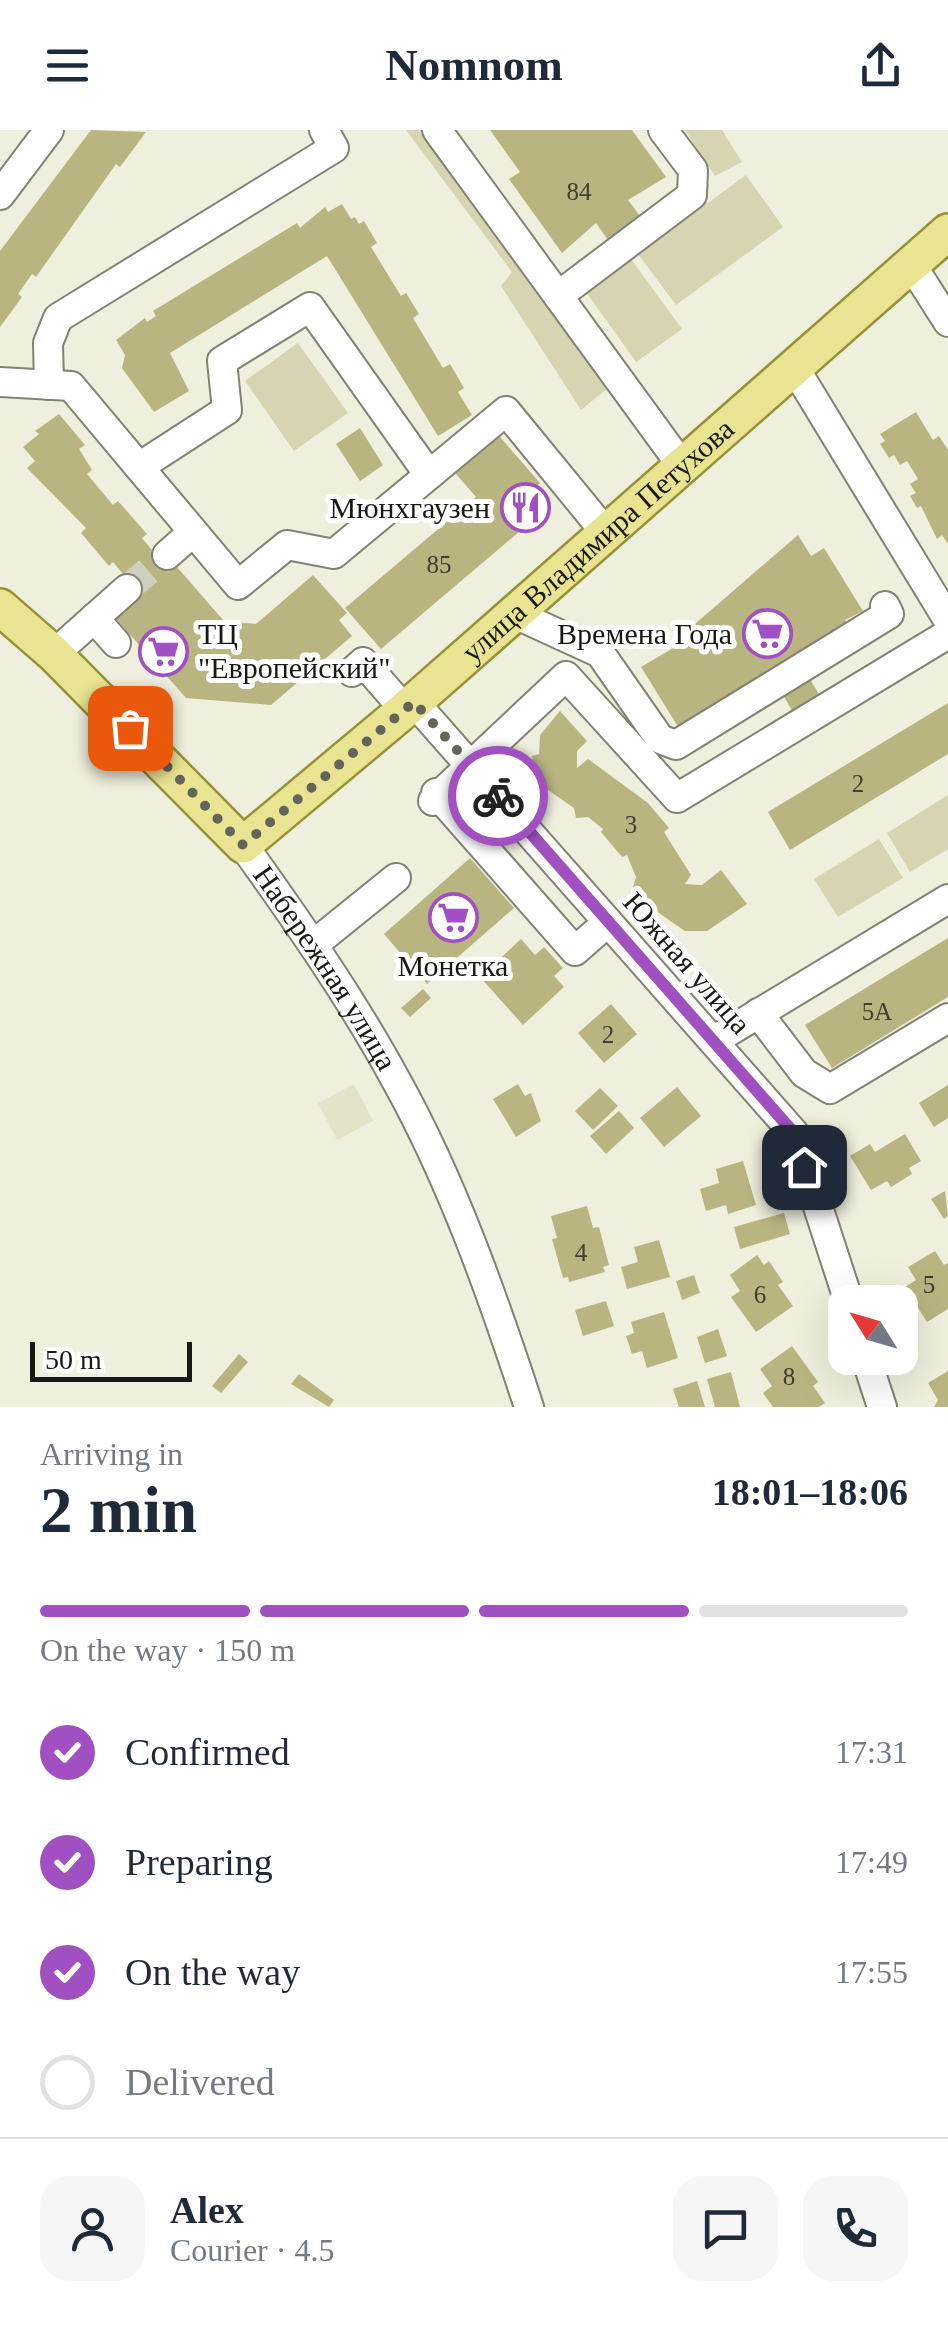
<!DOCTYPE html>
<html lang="en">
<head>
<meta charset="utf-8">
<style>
	:root { --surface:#fff; --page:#f6f6f7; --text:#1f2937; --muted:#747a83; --line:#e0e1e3; --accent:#a050c0 }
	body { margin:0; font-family:"Times New Roman",serif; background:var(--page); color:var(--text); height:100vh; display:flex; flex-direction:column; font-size:38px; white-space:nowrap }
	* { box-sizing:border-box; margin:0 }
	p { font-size:32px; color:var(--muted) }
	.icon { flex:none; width:55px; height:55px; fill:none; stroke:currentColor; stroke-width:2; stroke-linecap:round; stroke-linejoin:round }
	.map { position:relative; height:1277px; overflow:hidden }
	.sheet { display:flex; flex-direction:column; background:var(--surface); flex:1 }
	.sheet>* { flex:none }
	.needle { width:65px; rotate:307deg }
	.fabs { position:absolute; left:828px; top:1155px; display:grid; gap:20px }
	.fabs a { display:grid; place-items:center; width:90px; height:90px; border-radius:20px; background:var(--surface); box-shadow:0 10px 40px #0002; font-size:50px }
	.scale { position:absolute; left:30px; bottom:25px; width:162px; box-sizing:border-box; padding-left:10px; border:5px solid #191913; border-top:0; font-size:28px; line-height:35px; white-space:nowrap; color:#191913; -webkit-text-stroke:8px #fff; paint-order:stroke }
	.pin { position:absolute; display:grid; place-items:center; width:85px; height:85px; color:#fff; margin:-42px; border-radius:20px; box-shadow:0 5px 15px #0006 }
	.courier { position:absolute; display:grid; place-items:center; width:100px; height:100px; margin:-50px; border:8px solid #a050c0; border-radius:50%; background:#fff; color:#222; box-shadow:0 2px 12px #0007 }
	.overview em { font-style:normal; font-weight:600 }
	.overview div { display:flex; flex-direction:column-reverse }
	.overview { display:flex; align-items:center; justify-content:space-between; height:170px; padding:0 40px }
	h1 { font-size:65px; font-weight:600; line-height:75px }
	.bar { display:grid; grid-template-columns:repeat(4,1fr); gap:15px 10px; align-content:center; height:120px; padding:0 40px }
	.bar i { height:12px; border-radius:8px; background:var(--line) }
	.bar .selected { background:var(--accent) }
	.bar p { grid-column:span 4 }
	.line { display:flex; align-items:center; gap:25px; padding:0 40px; border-top:2px solid var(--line) }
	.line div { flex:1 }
	.round { display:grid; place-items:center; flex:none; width:105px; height:105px; border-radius:30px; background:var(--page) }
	ol { padding:0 40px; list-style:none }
	li { display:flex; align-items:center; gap:30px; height:110px }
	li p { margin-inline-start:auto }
	li .icon { padding:10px; border-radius:50%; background:var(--accent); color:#fff; stroke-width:4 }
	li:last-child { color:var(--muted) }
	li i { width:55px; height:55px; border:5px solid var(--line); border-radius:50% }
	header { display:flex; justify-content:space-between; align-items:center; height:130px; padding:0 40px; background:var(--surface); font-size:45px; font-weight:600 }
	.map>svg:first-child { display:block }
	.built { fill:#e3e3ca }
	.green { fill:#d7d5b1 }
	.building { fill:#b8b581 }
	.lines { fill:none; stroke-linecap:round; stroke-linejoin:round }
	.minor-tunnel { stroke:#cfcfbf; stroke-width:28; stroke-dasharray:28 14; stroke-linecap:butt }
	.minor-casing { stroke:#828172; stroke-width:32 }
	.major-casing { stroke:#979135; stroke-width:40 }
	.minor { stroke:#fff; stroke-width:28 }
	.major { stroke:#e9e491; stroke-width:35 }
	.done { stroke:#64645a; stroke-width:10; stroke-dasharray:0 18 }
	.route { stroke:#a050c0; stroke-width:12 }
	.labels { text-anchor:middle; stroke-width:10; stroke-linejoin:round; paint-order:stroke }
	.number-label { font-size:25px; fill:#41402e }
	.poi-label { font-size:30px; fill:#191913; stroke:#fff; text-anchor:end }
	.street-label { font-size:30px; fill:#191913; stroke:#fff }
</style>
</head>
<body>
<header><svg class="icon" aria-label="menu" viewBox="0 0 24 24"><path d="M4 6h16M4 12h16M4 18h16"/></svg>Nomnom<svg class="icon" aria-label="share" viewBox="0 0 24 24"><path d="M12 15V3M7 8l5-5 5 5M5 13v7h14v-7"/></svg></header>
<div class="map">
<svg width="948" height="1277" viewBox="0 0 948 1277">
	<rect width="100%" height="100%" fill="#efefdd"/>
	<path class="built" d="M 354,954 L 373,991 L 337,1010 L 318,973 Z"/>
	<path class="green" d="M 406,0 L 432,0 L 615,252 L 581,280 L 501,156 L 512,142 Z
		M 685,0 L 722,0 L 742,32 L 715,46 Z
		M 746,45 L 783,97 L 676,175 L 638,124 Z
		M 631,129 L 682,199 L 636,232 L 586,162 Z
		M 298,213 L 348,283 L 294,321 L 245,251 Z
		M 948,665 L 948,719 L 910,742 L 887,703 Z
		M 879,709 L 903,748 L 838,787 L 814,749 Z"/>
	<path class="building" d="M 91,0 L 146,2 L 120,37 L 116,34 L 36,147 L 32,144 L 18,164 L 22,167 L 0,197 L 0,121 Z
		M 490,0 L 632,0 L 666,47 L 628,70 L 643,90 L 610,113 L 596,93 L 562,123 L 509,49 L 520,42 Z
		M 342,74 L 351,89 L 355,87 L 359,94 L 364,91 L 377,113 L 371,117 L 401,166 L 406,163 L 419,184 L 413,188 L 443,238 L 450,234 L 464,258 L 458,262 L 472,285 L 438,306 L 327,126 L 170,223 L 189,261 L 154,282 L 122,238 L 125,225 L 116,210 L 145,188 L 147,192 L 156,186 L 153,181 L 297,93 L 300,98 L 325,77 L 328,82 Z
		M 916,282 L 933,310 L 939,306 L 948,320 L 948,414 L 942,405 L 937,409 L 921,376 L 917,378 L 910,366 L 916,363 L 910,354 L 918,349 L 907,331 L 900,335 L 894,325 L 889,328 L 880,314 L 885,311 L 880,304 Z
		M 59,284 L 85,315 L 79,319 L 92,340 L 87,344 L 113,375 L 118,371 L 147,404 L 142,408 L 157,426 L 163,421 L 224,491 L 256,494 L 313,445 L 347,483 L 339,490 L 352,506 L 271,575 L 186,568 L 110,482 L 129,451 L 113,432 L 109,436 L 81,403 L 86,398 L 27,338 L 35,331 L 23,317 L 39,304 L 35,301 Z
		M 360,298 L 383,335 L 360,351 L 336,314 Z
		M 494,300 L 540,353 L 532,361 L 542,373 L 529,385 L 533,390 L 381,519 L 345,478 L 476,367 L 450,337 Z
		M 798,405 L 811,426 L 824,418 L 863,481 L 845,490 L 851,500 L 680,600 L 641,537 L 692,507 L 688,500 Z
		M 810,549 L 820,566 L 793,582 L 783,565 Z
		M 948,573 L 948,624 L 790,720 L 768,682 Z
		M 560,581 L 587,611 L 577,621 L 577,638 L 588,629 L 648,673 L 669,698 L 664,702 L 691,745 L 685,754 L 702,755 L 721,740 L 747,774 L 707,801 L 685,801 L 650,777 L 644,763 L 633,757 L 636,747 L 627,725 L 622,727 L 601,702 L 603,699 L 588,687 L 576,688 L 574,678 L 548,660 L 545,663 L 534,644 L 532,626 L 539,624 L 540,605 Z
		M 470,728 L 514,778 L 427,854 L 384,804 Z
		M 948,808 L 948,867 L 832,938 L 805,895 Z
		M 521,809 L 535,825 L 544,817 L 563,838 L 554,846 L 564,857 L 523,895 L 480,847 Z
		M 423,859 L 431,868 L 410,887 L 401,878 Z
		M 611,874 L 637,904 L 604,933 L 578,903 Z
		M 518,954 L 525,966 L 531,963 L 541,991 L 516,1007 L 493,969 Z
		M 948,955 L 948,988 L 934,997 L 919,973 Z
		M 677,957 L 701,986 L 664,1017 L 640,988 Z
		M 600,958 L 618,976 L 593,1000 L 575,981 Z
		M 619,981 L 634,998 L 606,1024 L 590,1006 Z
		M 905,1004 L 921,1031 L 909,1038 L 912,1044 L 891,1057 L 887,1051 L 871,1060 L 850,1026 L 870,1014 L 875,1022 Z
		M 743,1031 L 756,1075 L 728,1084 L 726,1075 L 706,1081 L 700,1059 L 719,1053 L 716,1039 Z
		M 945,1061 L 948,1086 L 944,1089 L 931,1069 Z
		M 587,1076 L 593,1098 L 599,1097 L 609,1135 L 603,1137 L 605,1142 L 569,1152 L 568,1147 L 563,1148 L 552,1109 L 557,1108 L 551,1086 Z
		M 784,1083 L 790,1104 L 740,1119 L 734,1097 Z
		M 659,1110 L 670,1147 L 627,1159 L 621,1137 L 638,1132 L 634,1117 Z
		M 935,1121 L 944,1135 L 948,1133 L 948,1179 L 927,1192 L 905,1157 L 916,1150 L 908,1137 Z
		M 757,1125 L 764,1135 L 769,1131 L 783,1152 L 778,1155 L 793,1176 L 756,1202 L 731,1167 L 740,1161 L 730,1145 Z
		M 694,1145 L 700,1163 L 682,1170 L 676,1151 Z
		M 606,1171 L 614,1196 L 583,1206 L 575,1180 Z
		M 664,1182 L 678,1228 L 647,1238 L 642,1221 L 632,1224 L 626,1206 L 634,1203 L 631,1192 Z
		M 718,1199 L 727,1226 L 705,1233 L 697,1207 Z
		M 792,1216 L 818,1252 L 813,1256 L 825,1273 L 819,1277 L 773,1277 L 763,1263 L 772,1256 L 760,1239 Z
		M 239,1224 L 248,1232 L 221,1263 L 212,1256 Z
		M 948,1241 L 948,1277 L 934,1277 L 938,1270 L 928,1253 Z
		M 731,1242 L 740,1277 L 715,1277 L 707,1249 Z
		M 299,1244 L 334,1270 L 329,1277 L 291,1254 Z
		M 697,1251 L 705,1277 L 679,1277 L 673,1259 Z"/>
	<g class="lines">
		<path class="minor-tunnel" d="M 127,459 L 167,425"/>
		<defs>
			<g id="minor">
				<path d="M 437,0 L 682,336"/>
				<path d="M 0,65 L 49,0"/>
				<path d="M 911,134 L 948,192"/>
				<path d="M 558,166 L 692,65 L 693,40 L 663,0"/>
				<path d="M 794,237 L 948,490"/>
				<path d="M 0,252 L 71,256 L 238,455 L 287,415 L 334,424 L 506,281 L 606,403"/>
				<path d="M 49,255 L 48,213 L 58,188 L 334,18 L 324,0"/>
				<path d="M 139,337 L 227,280 L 222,231 L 310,177 L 429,345"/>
				<path d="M 167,425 L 193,402"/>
				<path d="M 515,484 L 600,523 L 660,609 L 676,615 L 889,484 L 885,476"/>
				<path d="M 94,488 L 116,513"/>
				<path d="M 54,524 L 127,459"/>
				<path d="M 352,542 L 363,532 L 405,580"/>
				<path d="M 414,572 L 794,1003 L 849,1172"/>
				<path d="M 436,663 L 575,821 L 608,792"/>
				<path d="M 433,671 L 566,546 L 677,668 L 948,504"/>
				<path id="s1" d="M 243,715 C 298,792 352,869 397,952 C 453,1053 493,1167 529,1277"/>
				<path d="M 313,815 L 396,748"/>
				<path d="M 758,883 L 804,943 L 830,959 L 948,888"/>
				<path d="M 713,911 L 948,769"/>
				<path d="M 866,1228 L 882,1277"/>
			</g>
			<g id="major">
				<path id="s2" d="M 0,477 L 54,524 L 243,715 L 414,572 L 948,102"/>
			</g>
		</defs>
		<use href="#minor" class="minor-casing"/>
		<use href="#major" class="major-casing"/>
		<use href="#minor" class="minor"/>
		<use href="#major" class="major"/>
	</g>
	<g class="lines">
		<path class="done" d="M 130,598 L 243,715 L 414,572 L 498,666"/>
		<path class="route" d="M 498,666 L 794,1003 L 804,1037"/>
	</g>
	<defs>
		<symbol id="restaurant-ring" viewBox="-11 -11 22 22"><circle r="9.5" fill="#fff" stroke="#a050c0" stroke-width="1.5"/><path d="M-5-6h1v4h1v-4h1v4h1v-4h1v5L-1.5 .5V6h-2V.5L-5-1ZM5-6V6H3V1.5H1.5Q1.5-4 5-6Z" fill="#a050c0"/></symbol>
		<symbol id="supermarket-ring" viewBox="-11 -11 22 22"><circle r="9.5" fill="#fff" stroke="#a050c0" stroke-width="1.5"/><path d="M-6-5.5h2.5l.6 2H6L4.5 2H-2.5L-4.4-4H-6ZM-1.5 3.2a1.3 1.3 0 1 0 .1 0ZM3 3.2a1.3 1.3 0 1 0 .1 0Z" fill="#a050c0"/></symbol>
	</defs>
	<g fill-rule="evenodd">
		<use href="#restaurant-ring" x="498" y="350" width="55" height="55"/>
		<use href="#supermarket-ring" x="740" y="476" width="55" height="55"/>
		<use href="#supermarket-ring" x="136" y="494" width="55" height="55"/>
		<use href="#supermarket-ring" x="426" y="760" width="55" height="55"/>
	</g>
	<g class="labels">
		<g class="number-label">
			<text x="579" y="70">84</text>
			<text x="439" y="443">85</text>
			<text x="858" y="662">2</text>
			<text x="631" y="703">3</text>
			<text x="877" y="890">5А</text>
			<text x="608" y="913">2</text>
			<text x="581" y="1131">4</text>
			<text x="929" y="1163">5</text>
			<text x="760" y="1173">6</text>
			<text x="789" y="1255">8</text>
		</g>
		<g class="poi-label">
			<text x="490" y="388">Мюнхгаузен</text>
			<text x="198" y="514" text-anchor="start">ТЦ<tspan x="198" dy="34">"Европейский"</tspan></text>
			<text x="732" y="514">Времена Года</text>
			<text x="453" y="846" text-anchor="middle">Монетка</text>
		</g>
		<g class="street-label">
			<text dy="10" stroke="none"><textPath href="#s2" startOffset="808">улица Владимира Петухова</textPath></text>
			<text transform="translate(687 833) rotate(49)" y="10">Южная улица</text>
			<text dy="10" stroke="none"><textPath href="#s1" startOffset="148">Набережная улица</textPath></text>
		</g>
	</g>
</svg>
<div class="fabs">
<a><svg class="needle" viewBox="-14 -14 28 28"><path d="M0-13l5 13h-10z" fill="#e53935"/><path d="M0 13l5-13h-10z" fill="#747a83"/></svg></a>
</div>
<div class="scale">50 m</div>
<div class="pin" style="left:130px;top:598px;background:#ea580c"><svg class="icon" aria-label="bag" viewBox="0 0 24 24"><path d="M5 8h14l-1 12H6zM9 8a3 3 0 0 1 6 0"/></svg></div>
<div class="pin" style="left:804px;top:1037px;background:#1f2937"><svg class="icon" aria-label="home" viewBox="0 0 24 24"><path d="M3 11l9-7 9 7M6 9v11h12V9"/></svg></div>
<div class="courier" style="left:498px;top:666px"><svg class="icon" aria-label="bike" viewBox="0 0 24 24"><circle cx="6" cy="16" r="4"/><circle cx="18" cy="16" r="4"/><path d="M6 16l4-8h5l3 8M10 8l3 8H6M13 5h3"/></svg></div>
</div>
<section class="sheet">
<div class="overview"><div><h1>2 min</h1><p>Arriving in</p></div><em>18:01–18:06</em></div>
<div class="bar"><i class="selected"></i><i class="selected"></i><i class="selected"></i><i></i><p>On the way · 150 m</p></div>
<ol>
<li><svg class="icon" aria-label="check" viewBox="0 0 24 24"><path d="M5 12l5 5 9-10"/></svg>Confirmed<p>17:31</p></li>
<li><svg class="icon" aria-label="check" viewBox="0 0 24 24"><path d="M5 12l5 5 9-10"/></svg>Preparing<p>17:49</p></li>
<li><svg class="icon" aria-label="check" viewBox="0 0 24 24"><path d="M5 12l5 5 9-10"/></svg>On the way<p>17:55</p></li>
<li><i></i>Delivered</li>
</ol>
<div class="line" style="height:180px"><a class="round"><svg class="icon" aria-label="person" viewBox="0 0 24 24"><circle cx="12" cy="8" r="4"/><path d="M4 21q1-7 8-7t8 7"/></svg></a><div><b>Alex</b><p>Courier · 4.5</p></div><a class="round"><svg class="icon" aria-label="chat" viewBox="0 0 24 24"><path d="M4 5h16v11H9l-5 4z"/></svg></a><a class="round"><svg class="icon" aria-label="phone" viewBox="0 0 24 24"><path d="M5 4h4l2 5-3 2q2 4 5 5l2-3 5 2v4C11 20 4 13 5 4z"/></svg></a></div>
</section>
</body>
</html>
